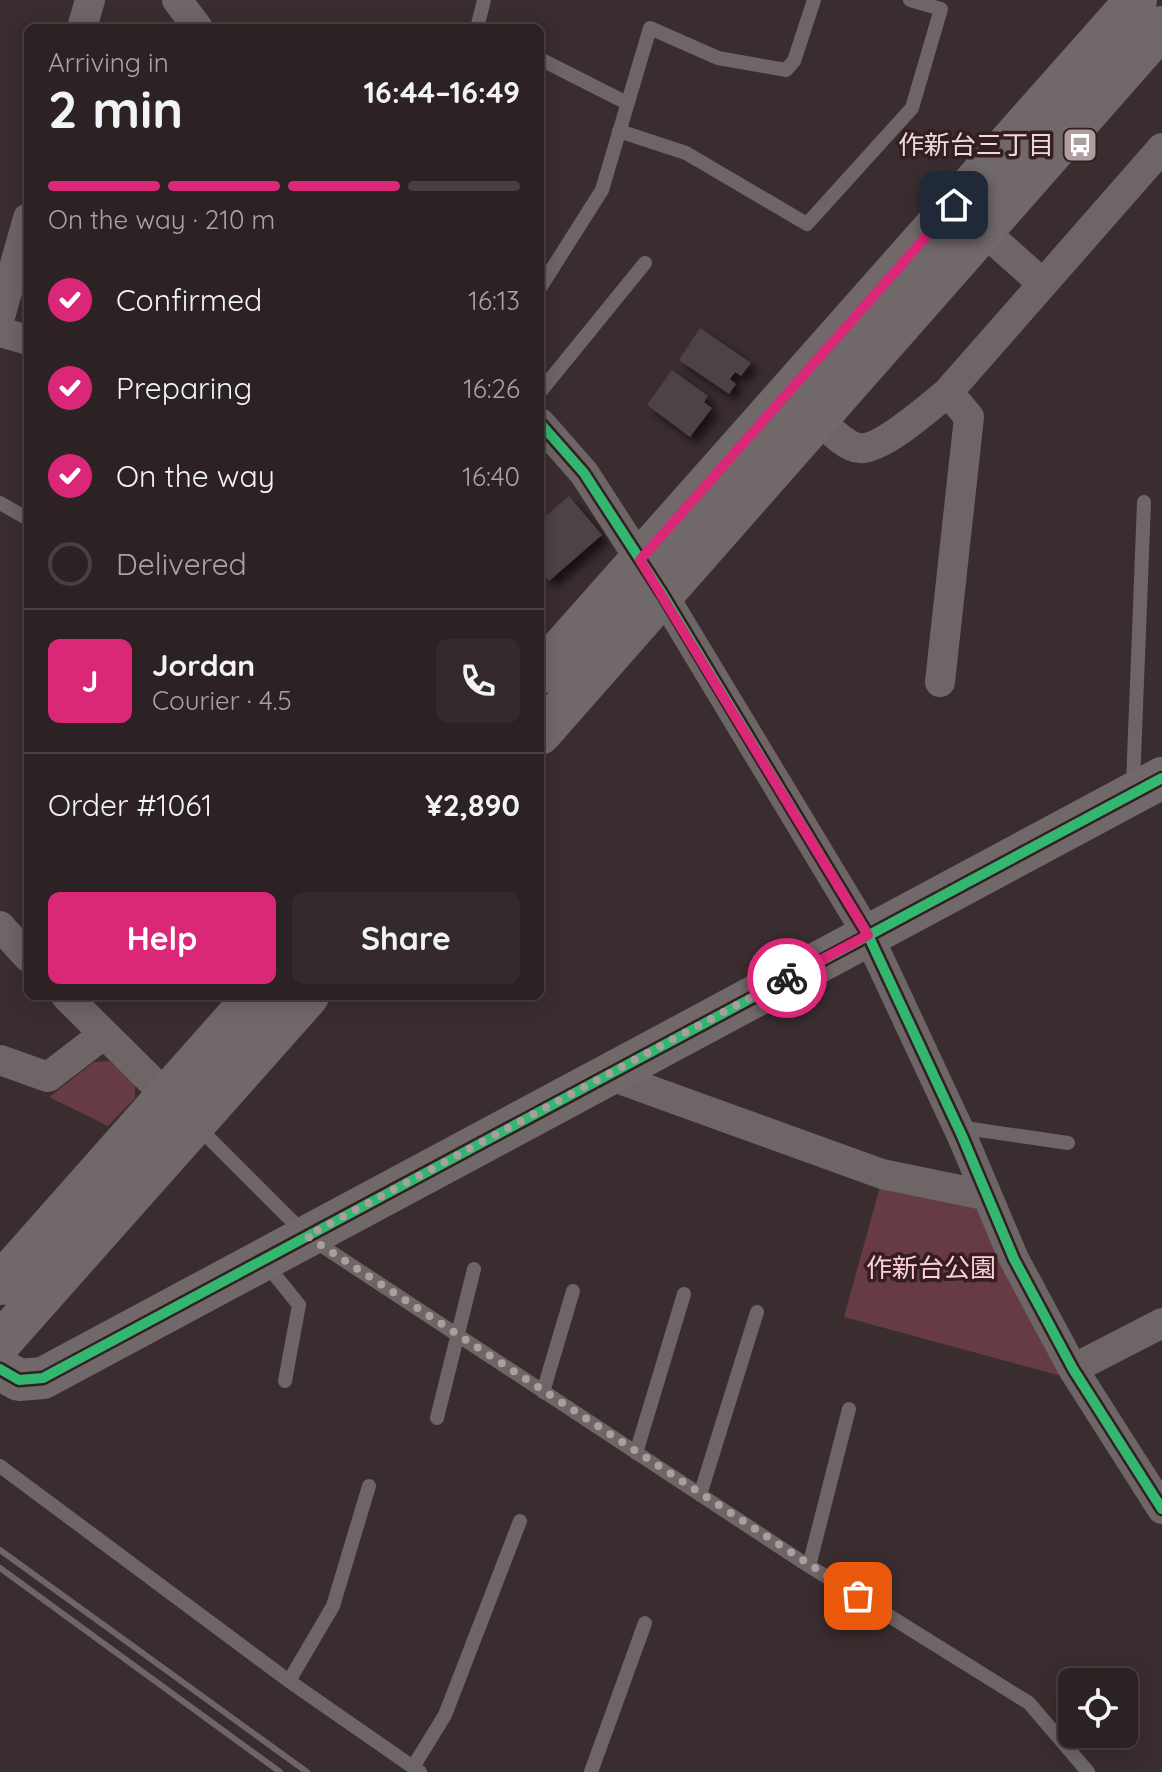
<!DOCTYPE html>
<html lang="en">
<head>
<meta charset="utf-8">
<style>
	:root { --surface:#2c2223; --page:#342a2b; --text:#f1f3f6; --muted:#a6a4a6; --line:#483f41; --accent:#db2777 }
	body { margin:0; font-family:Quicksand,"Noto Sans JP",sans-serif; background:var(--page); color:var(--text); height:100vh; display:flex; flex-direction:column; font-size:30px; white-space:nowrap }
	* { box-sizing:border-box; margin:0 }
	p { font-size:26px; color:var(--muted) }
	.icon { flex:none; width:44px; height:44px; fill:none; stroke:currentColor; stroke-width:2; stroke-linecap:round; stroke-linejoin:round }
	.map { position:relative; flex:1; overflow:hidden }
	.side { position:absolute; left:24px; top:24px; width:520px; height:976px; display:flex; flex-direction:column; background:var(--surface); border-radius:12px; box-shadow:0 4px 20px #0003,0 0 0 2px var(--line) }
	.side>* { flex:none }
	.fabs { position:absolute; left:1058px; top:1668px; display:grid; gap:16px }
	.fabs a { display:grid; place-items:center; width:80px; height:80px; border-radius:12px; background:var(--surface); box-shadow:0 4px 20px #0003,0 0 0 2px var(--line); font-size:40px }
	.pin { position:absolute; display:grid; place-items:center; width:68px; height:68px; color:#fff; margin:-34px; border-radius:16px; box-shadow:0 4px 12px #0006 }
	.courier { position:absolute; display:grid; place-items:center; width:80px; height:80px; margin:-40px; border:6px solid #db2777; border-radius:50%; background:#fff; color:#222; box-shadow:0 2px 10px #0007 }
	.summary em { font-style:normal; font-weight:700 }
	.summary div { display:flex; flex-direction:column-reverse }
	.summary { display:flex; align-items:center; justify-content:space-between; height:136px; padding:0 24px }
	h1 { font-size:52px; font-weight:700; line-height:60px }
	.bar { display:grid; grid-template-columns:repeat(4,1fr); gap:12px 8px; align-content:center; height:96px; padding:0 24px }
	.bar i { height:10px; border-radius:6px; background:var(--line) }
	.bar .selected { background:var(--accent) }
	.bar p { grid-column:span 4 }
	.line { display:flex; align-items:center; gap:20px; padding:0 24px; border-top:2px solid var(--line) }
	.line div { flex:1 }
	.round { display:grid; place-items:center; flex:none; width:84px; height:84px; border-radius:12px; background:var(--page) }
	ol { padding:0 24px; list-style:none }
	li { display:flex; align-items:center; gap:24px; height:88px }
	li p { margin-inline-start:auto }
	li .icon { padding:8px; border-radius:50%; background:var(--accent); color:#fff; stroke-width:4 }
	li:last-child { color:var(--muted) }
	li i { width:44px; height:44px; border:4px solid var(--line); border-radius:50% }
	.primary-button { display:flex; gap:16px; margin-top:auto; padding:16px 24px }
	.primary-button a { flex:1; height:92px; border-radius:12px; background:var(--accent); color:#fff; font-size:32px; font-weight:700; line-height:92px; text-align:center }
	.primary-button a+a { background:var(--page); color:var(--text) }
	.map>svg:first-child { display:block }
	.green { fill:#673b44 }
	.building { fill:#4d4244; filter:url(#shadow) }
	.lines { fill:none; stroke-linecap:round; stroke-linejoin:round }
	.lane { stroke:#6d6566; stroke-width:14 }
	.street { stroke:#6d6566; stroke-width:30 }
	.secondary { stroke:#706869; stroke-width:42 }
	.rail { stroke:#6e6566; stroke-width:6 }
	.cycleway-casing { stroke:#351e22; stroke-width:15 }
	.cycleway { stroke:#33b770; stroke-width:10 }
	.done { stroke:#ac9d9f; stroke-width:8; stroke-dasharray:0 14.4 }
	.route { stroke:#db2777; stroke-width:10 }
	.labels { text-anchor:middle; stroke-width:7; stroke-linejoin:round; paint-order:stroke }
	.poi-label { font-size:26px; fill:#eadadc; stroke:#351e22; text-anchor:end }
	.park-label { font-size:26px; fill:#feced5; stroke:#351e22 }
</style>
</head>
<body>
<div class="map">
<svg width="1162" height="1772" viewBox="0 0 1162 1772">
	<defs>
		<filter id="shadow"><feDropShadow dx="7" dy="7" stdDeviation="4" flood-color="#0009"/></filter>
	</defs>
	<rect width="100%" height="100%" fill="#3a2d2f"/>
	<path class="green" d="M 109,1061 L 135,1080 L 135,1098 L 108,1126 L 49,1097 L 94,1062 Z
		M 881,1183 L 973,1205 L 983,1213 L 1065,1377 L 844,1317 Z"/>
	<path class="building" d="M 700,328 L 751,363 L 741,376 L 735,372 L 730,379 L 736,384 L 729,394 L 679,360 Z
		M 672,370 L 708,396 L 704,402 L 712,408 L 690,437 L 647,405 Z
		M 569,496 L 602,535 L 549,581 L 540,571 L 540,521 Z"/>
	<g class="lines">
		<path class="lane" d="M 477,28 L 484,0
			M 540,59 L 627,103
			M 619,131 L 686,153 L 807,224 L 912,108 L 941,9 L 910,0
			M 540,288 L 602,190 L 650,28 L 718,58 L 786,70 L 794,61 L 814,0
			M 540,392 L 645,263
			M 0,503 L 28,519
			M 1133,785 L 1144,502
			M 196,1125 L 307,1236 L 801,1561 L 1029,1703 L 1088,1772
			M 958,1127 L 1068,1143
			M 266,1264 L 299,1305 L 285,1381
			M 543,1392 L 573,1291
			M 437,1418 L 474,1269
			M 636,1453 L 684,1294
			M 0,1466 L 289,1681 L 420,1772
			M 700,1495 L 757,1312
			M 809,1566 L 849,1409
			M 289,1681 L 333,1606 L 369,1486
			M 413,1767 L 445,1715 L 520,1521
			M 591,1772 L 645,1623"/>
		<path class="street" d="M 177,0 L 198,28
			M 82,28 L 90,0
			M 969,218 L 1042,283
			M 0,317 L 28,218
			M 0,332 L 28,340
			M 818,419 C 829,428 844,446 859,448 C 880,451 931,406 948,392 L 1162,148
			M 540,423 L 584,473 L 663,595 L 868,935 L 962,1136 L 1014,1259 L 1073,1369 L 1162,1509
			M 940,682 L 969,417 L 948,392
			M 0,926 L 28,957
			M 66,996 L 181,1110
			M 0,1060 L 48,1077 L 104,1034
			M 608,1075 L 882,1174 L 984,1195
			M 1073,1369 L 1162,1323"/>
		<path class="secondary" d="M 540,673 L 1136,0
			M 540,734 L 1162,27
			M 0,1284 L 255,996
			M 0,1343 L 308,996
			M 0,1369 L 19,1380 L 43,1378 L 1162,778"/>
		<path class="rail" d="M 0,1550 L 307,1772
			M 0,1568 L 280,1772"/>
		<defs>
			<path id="cycleway" d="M 540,423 L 584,473 L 663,595 L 868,935 L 962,1136 L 1014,1259 L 1073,1369 L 1162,1509
				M 0,1369 L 19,1380 L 43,1378 L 1162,778"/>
		</defs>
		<use href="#cycleway" class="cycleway-casing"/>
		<use href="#cycleway" class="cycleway"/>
	</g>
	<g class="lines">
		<path class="done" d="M 787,978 L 307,1236 L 858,1596"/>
		<path class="route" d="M 787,978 L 868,935 L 640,560 L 954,205"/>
	</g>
	<defs>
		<symbol id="bus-square" viewBox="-11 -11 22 22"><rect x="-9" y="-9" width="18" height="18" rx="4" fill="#ac9d9f" stroke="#351e22"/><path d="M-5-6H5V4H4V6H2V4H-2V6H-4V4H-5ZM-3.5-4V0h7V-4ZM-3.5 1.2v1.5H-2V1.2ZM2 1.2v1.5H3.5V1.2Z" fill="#fff"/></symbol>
	</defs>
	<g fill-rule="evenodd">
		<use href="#bus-square" x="1060" y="125" width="40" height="40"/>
	</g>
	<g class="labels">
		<g class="poi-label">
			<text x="1054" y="154">作新台三丁目</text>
		</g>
		<g class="park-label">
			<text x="931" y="1277">作新台公園</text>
		</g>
	</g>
</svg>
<div class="fabs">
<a><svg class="icon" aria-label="locate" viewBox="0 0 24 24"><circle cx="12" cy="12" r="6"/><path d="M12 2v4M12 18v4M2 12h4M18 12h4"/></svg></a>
</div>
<div class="pin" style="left:858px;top:1596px;background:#ea580c"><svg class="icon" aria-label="bag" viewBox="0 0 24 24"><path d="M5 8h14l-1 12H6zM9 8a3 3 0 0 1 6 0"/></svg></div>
<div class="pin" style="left:954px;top:205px;background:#1f2937"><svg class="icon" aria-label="home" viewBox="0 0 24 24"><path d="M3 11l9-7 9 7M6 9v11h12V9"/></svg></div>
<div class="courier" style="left:787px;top:978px"><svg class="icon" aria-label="bike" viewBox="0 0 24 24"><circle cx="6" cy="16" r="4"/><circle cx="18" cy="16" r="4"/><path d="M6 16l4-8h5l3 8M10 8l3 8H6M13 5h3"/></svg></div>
<section class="side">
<div class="summary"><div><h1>2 min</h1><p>Arriving in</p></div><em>16:44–16:49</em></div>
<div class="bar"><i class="selected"></i><i class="selected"></i><i class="selected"></i><i></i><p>On the way · 210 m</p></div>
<ol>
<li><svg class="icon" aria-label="check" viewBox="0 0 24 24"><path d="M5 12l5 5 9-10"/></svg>Confirmed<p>16:13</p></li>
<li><svg class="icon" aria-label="check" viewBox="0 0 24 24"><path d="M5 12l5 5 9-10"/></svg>Preparing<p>16:26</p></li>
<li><svg class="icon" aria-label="check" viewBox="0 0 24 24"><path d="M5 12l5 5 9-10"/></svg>On the way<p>16:40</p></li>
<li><i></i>Delivered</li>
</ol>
<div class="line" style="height:144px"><b class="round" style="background:var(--accent);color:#fff">J</b><div><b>Jordan</b><p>Courier · 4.5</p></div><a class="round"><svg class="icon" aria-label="phone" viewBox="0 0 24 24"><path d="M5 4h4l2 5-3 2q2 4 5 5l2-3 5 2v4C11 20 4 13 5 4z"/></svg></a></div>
<div class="line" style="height:104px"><div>Order #1061</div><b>¥2,890</b></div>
<div class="primary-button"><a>Help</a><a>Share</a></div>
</section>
</div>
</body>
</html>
